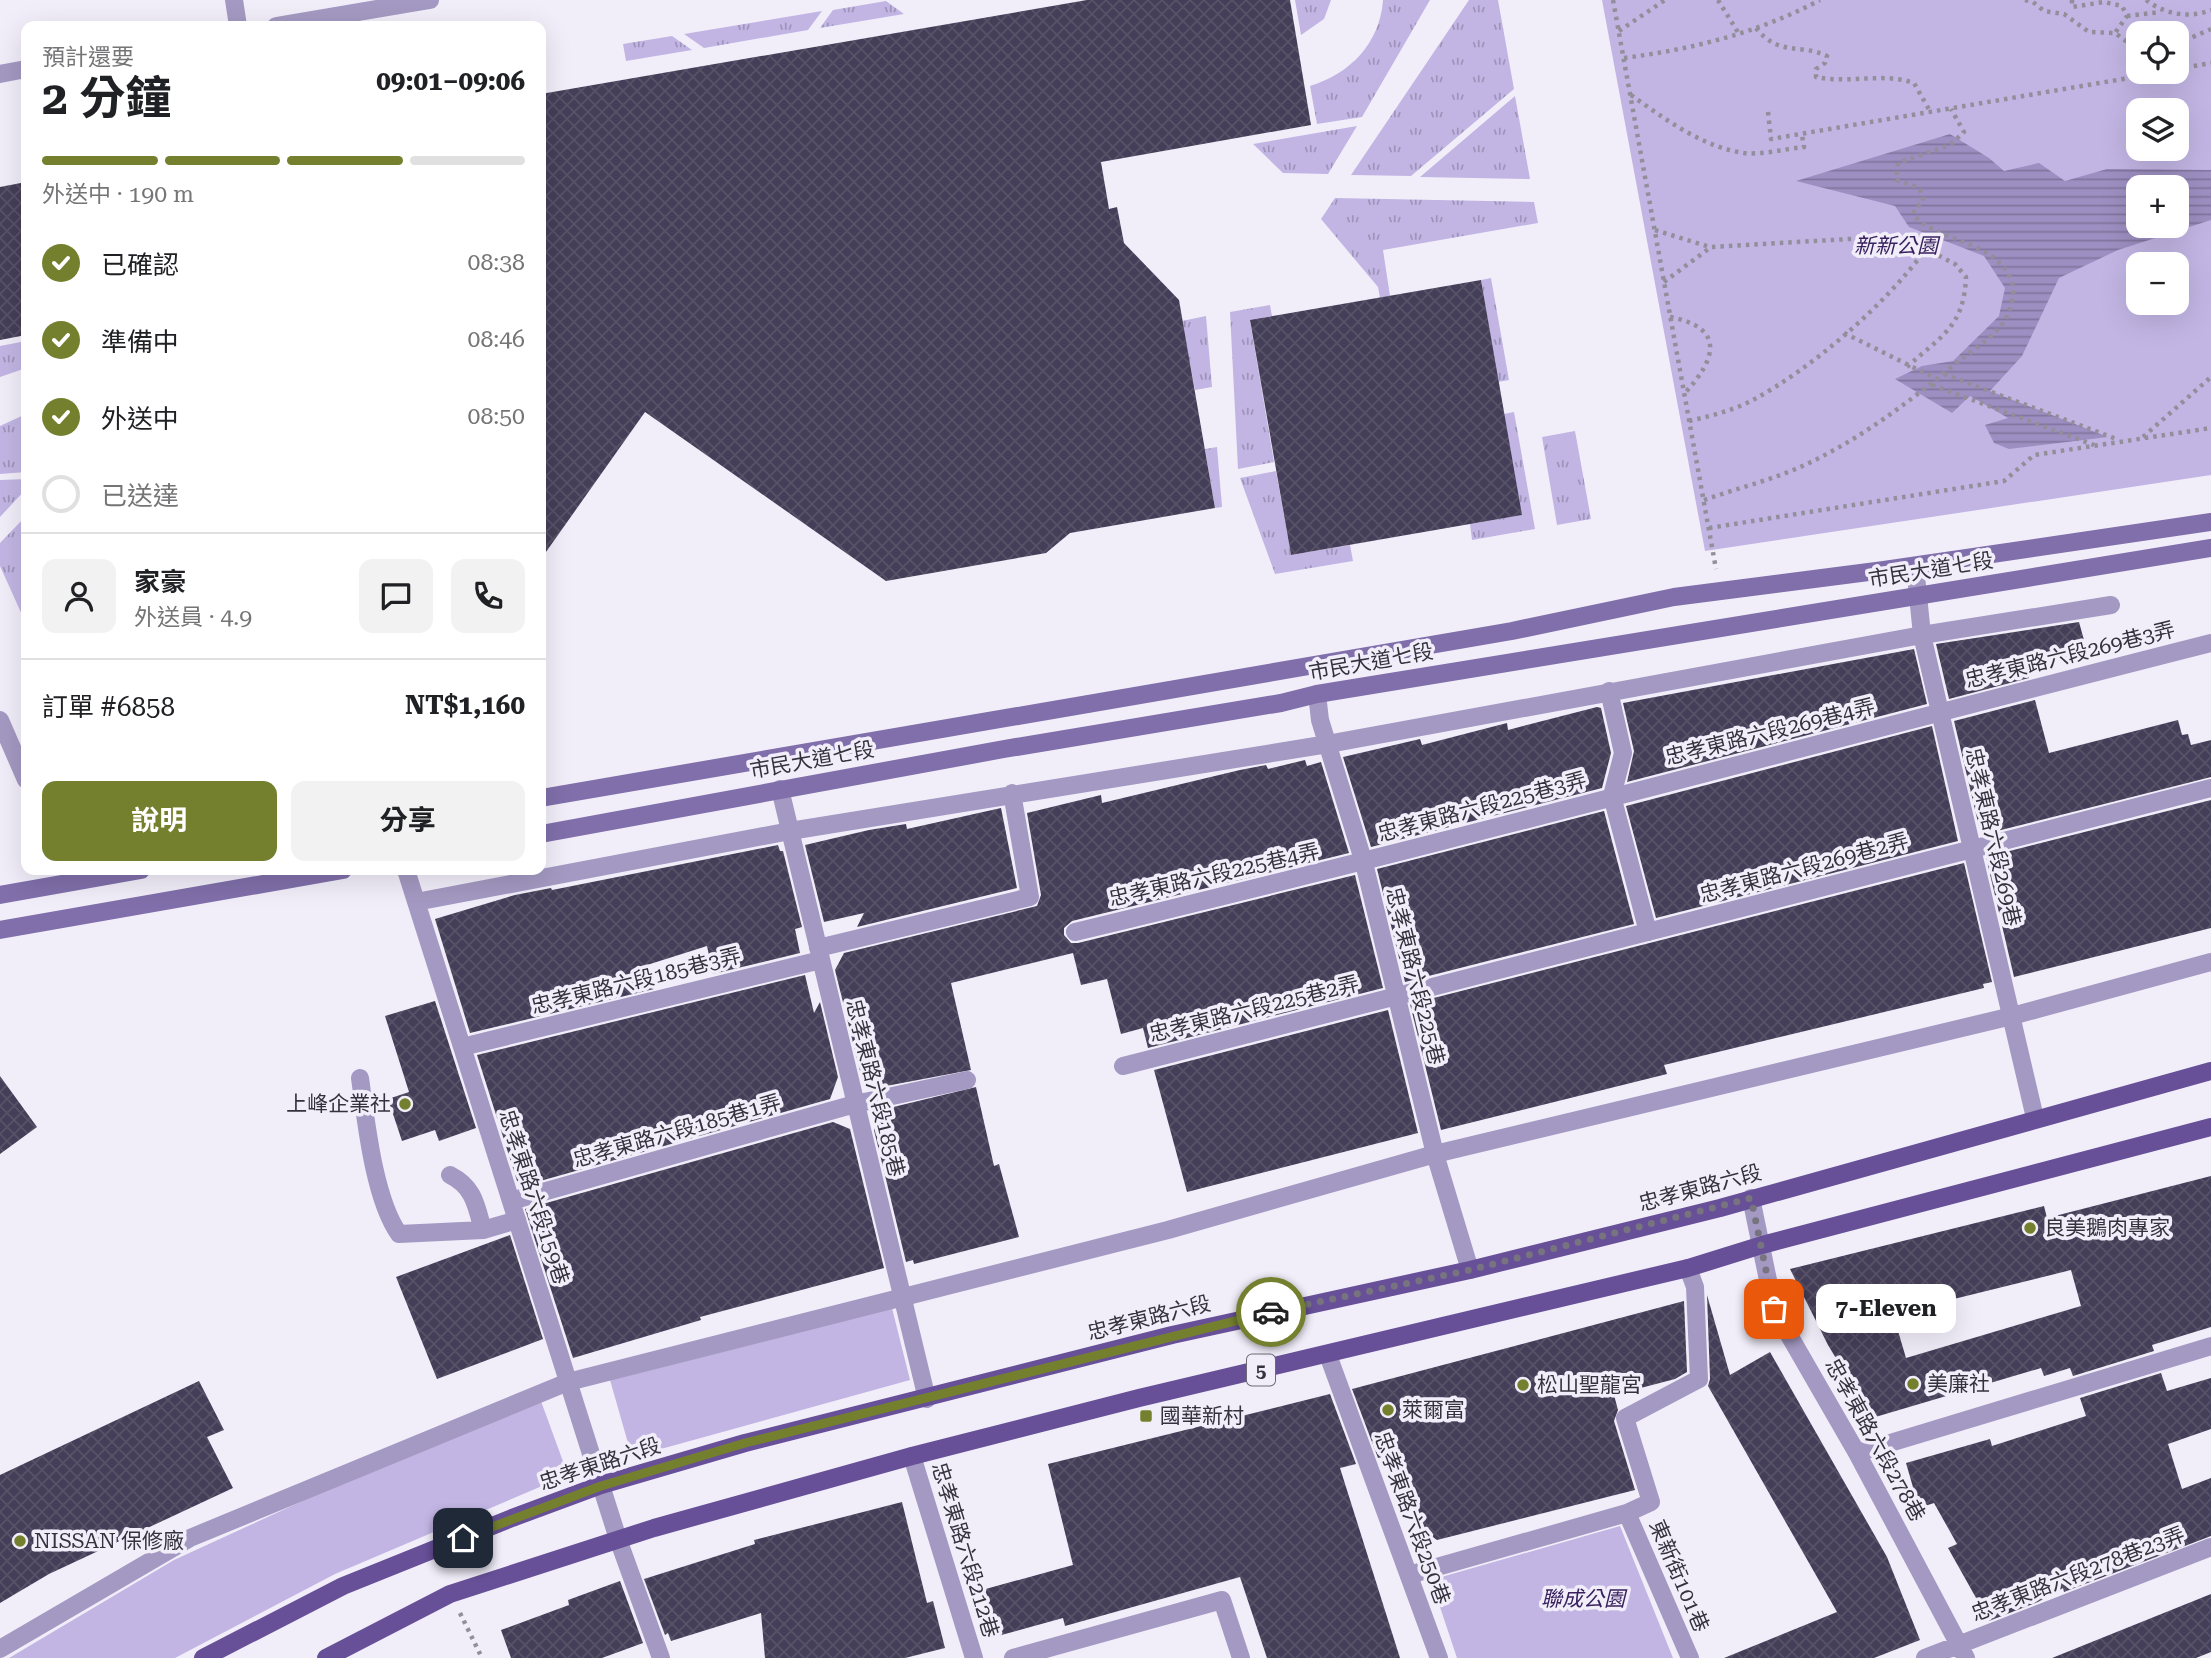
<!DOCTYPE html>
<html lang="zh-TW">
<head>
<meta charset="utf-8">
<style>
	:root { --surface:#fff; --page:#f2f2f2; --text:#202124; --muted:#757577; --line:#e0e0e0; --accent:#74802d }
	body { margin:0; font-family:"Roboto Serif","Noto Sans TC",serif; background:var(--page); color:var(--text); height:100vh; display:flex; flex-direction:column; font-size:26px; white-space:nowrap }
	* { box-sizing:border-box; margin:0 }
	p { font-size:23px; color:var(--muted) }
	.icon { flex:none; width:38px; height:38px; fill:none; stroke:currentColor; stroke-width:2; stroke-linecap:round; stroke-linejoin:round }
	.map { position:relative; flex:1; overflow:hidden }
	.drawer { position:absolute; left:21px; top:21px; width:525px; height:854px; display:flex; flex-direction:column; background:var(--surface); border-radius:14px; box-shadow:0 7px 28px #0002 }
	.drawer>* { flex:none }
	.fabs { position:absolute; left:2126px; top:21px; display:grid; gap:14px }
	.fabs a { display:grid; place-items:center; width:63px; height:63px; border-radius:14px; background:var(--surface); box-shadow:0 7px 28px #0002; font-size:35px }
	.pin { position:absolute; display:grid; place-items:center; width:60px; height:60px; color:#fff; margin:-30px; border-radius:14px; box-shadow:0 4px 10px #0006 }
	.courier { position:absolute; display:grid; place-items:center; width:70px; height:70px; margin:-35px; border:5px solid #74802d; border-radius:50%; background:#fff; color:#222; box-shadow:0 2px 9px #0007 }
	.bubble { position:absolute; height:49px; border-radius:14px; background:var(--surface); box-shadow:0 7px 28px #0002; font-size:23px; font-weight:700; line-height:49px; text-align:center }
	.headline em { font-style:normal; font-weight:700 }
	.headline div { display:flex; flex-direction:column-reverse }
	.headline { display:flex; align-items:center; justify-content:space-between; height:119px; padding:0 21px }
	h1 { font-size:46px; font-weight:700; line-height:52px }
	.bar { display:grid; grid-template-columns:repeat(4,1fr); gap:10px 7px; align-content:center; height:84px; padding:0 21px }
	.bar i { height:9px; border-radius:5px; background:var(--line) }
	.bar .selected { background:var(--accent) }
	.bar p { grid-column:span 4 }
	.line { display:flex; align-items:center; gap:18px; padding:0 21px; border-top:2px solid var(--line) }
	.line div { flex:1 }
	.round { display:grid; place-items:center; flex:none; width:74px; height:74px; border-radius:14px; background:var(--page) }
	ol { padding:0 21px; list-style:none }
	li { display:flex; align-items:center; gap:21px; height:77px }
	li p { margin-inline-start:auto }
	li .icon { padding:7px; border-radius:50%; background:var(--accent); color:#fff; stroke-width:4 }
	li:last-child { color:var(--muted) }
	li i { width:38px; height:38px; border:4px solid var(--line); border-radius:50% }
	.action { display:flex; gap:14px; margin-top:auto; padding:14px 21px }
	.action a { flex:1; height:80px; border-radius:14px; background:var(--accent); color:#fff; font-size:28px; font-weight:700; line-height:80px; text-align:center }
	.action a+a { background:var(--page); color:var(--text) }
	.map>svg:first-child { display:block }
	.grass { fill:url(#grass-tufts) }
	.park { fill:#c2b5e4; fill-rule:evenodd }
	.water { fill:url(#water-rules); fill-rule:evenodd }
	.building { fill:url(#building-cross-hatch); fill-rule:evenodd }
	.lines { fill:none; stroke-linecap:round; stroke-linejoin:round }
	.path { stroke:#928f9b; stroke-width:4.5; stroke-dasharray:3.5 5; stroke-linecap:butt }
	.lane { stroke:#a499c2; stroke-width:18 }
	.street { stroke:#a499c2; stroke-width:18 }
	.secondary { stroke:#806faa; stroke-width:18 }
	.primary { stroke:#675098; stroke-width:18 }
	.done { stroke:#777480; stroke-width:7; stroke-dasharray:0 12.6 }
	.route { stroke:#74802d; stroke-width:9 }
	.poi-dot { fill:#74802d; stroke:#f1eefa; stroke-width:2.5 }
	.labels { text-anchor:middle; stroke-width:7; stroke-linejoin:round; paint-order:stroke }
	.shield { fill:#f1eefa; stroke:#6d6a76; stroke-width:2 }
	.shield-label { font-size:19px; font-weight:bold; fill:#35323e }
	.park-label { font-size:21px; font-style:italic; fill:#38215e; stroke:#f1eefa }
	.street-label { font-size:21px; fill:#35323e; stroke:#f1eefa }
	.poi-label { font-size:21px; fill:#35323e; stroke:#f1eefa; text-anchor:start }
</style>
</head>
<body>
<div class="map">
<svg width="2211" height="1658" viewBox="0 0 2211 1658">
	<defs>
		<pattern id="grass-tufts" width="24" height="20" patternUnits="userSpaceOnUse" patternTransform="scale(1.75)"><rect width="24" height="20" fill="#c2b5e4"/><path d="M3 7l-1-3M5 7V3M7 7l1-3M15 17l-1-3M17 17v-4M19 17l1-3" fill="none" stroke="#9e94ba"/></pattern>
		<pattern id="water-rules" width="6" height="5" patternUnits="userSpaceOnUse" patternTransform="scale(1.75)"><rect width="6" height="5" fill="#9d8fc1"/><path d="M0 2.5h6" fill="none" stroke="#81759e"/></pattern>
		<pattern id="building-cross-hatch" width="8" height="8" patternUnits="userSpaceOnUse" patternTransform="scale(1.75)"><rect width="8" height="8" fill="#453e58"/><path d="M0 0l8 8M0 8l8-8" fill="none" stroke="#585268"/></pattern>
	</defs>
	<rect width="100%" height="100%" fill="#f1eefa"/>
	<path class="grass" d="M 1295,0 L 1331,0 L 1324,19 L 1301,35 Z
		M 1383,0 L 1430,0 L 1362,117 L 1317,124 L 1310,86 C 1350,74 1380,43 1383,0 Z
		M 1469,0 L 1498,0 L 1514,89 L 1411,176 L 1351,175 Z
		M 886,1 L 904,14 L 820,28 L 833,10 Z
		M 822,11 L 808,30 L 704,48 L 684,34 Z
		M 672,36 L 692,50 L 626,61 L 623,44 Z
		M 1515,96 L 1530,179 L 1420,177 Z
		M 1357,126 L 1328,174 L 1283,173 L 1253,144 Z
		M 1335,198 L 1534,202 L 1538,223 L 1383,250 L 1390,296 L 1380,298 L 1378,287 L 1321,219 Z
		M 1491,278 L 1509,380 L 1498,382 L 1481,280 Z
		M 1270,305 L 1272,316 L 1250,321 L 1274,462 L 1238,469 L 1230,312 Z
		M 1206,316 L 1212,387 L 1195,390 L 1182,321 Z
		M 26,341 L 26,368 L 0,377 L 0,346 Z
		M 1514,412 L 1535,529 L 1472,540 L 1470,524 L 1521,515 L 1504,414 Z
		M 26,414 L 26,472 L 0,474 L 0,426 Z
		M 1575,431 L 1591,519 L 1557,525 L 1542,437 Z
		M 1217,447 L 1222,507 L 1215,508 L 1205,449 Z
		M 1276,471 L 1291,555 L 1350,545 L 1353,561 L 1275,574 L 1240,478 Z
		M 26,479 L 26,489 L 0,517 L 0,480 Z
		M 26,516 L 26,616 L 23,617 L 0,566 L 0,543 Z"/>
	<path class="park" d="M 1602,0 L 2211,0 L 2211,475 L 1705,551 ZM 2138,33 L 2177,33 L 2177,72 L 2138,72 ZM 2138,110 L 2177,110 L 2177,149 L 2138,149 ZM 2138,187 L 2177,187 L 2177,226 L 2138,226 ZM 2138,264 L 2177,264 L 2177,303 L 2138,303 Z
		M 890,1300 L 910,1380 L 632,1457 L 610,1380 Z
		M 538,1393 L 568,1475 L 335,1574 L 175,1658 L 9,1658 L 174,1560 Z
		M 1620,1526 L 1673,1658 L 1457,1658 L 1431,1580 Z"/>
	<path class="water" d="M 1950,134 L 1989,158 L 2004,171 L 2039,163 L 2065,181 L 2107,169 L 2211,170 L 2211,220 L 2118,250 L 2059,278 L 2022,356 L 1990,391 L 2108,437 L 2009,449 L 1994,443 L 1985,425 L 2008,418 L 1970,396 L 1952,413 L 1895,379 L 1922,366 L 1953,361 L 1999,316 L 2005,288 L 1984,256 L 1909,227 L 1895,206 L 1796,181 ZM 2138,187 L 2177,187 L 2177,226 L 2138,226 Z"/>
	<path class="building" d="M 1087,0 L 1290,0 L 1311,125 L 1101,162 L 1109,209 L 1117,207 L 1124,243 L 1179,300 L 1215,508 L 1070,533 L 1046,553 L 886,581 L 645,412 L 541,559 L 541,94 Z
		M 26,182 L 26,335 L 0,340 L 0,187 Z
		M 1481,280 L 1522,515 L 1291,555 L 1250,320 Z
		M 2079,622 L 2087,651 L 2026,667 L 2029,678 L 1949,699 L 1936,644 Z
		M 1914,649 L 1927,704 L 1627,782 L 1634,751 L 1623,703 Z
		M 2035,700 L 2049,753 L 2178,720 L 2182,735 L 2188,734 L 2191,745 L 2211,740 L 2211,777 L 1981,835 L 1954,721 Z
		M 1597,707 L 1601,708 L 1611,753 L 1602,788 L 1371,847 L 1343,757 L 1420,739 L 1422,745 L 1507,723 L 1508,730 Z
		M 1932,726 L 1958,841 L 1656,918 L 1626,806 Z
		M 1305,760 L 1307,766 L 1321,762 L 1349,853 L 1072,921 L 1064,928 L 1064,935 L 1071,943 L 1078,943 L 1355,875 L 1383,988 L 1148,1048 L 1143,1028 L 1121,1034 L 1107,979 L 1081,985 L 1073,953 L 951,983 L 971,1070 L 886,1086 L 860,1071 L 835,970 L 844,953 L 1037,906 L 1041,895 L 1027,813 L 1101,795 L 1102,803 L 1240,770 L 1266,765 L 1268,769 Z
		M 2211,800 L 2211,928 L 2014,977 L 1986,857 Z
		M 1001,808 L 1017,888 L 857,927 L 864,913 L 824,922 L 805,845 L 869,830 L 906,824 L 907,829 Z
		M 1604,811 L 1634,924 L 1405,982 L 1377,869 Z
		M 778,845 L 780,851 L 783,851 L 802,927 L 795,929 L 800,953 L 713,974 L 707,946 L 647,965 L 654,989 L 470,1033 L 435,919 L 515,895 L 551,888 L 552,890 Z
		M 1964,863 L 1992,982 L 1983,984 L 1984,988 L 1664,1065 L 1667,1074 L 1441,1130 L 1410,1004 Z
		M 805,975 L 814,1013 L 820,1002 L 838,1077 L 830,1099 L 519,1187 L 477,1055 Z
		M 435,1001 L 476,1128 L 439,1141 L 435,1130 L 402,1141 L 388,1099 L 409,1092 L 385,1016 Z
		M 1388,1010 L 1418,1133 L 1187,1192 L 1154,1070 Z
		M 0,1076 L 37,1127 L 0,1154 Z
		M 976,1087 L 994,1166 L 999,1164 L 1019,1237 L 914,1264 L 913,1260 L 906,1262 L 874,1130 L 885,1109 Z
		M 833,1122 L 850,1129 L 884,1268 L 700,1317 L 701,1320 L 573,1358 L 525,1209 Z
		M 2211,1176 L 2211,1327 L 2152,1345 L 2154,1351 L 2073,1376 L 2070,1368 L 2044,1376 L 2041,1368 L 1872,1418 L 1828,1345 L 1790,1269 L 2044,1206 L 2047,1218 ZM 2071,1270 L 2081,1306 L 1906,1358 L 1893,1314 Z
		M 510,1235 L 543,1339 L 437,1379 L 396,1277 Z
		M 1707,1295 L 1730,1375 L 1770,1352 L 1887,1557 L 1920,1640 L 1874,1658 L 1724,1658 L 1837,1612 L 1708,1386 L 1710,1379 Z
		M 1684,1301 L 1687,1372 L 1675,1379 L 1614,1395 L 1618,1410 L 1614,1421 L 1635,1490 L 1437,1540 L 1415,1525 L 1397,1453 L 1378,1458 L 1352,1389 Z
		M 2161,1373 L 2167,1391 L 2211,1378 L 2211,1429 L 2168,1444 L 2182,1489 L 2211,1478 L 2211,1536 L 2064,1592 L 2063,1588 L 2038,1602 L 1989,1621 L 1948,1548 L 1957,1544 L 1934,1503 L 1919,1508 L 1906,1463 L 1990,1439 L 1992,1446 L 2086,1416 L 2080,1398 Z
		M 199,1381 L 224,1430 L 207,1437 L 233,1488 L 49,1574 L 0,1603 L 0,1475 Z
		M 1330,1394 L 1356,1464 L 1340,1468 L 1400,1658 L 1267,1658 L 1240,1577 L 1065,1626 L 1063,1618 L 994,1637 L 982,1590 L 1073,1565 L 1048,1464 Z
		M 902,1502 L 927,1603 L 933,1601 L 945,1648 L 905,1658 L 765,1658 L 761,1613 L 671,1641 L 668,1633 L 665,1635 L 644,1579 L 755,1544 L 754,1540 Z
		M 620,1581 L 643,1643 L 602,1658 L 511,1658 L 501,1630 L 569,1605 L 568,1600 Z
		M 2211,1594 L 2211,1652 L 2196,1658 L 2052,1658 Z"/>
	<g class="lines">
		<path class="path" d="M 1613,0 L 1716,569
			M 1718,0 L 1739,34
			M 2025,0 L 2033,2 L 2044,11 L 2064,14 L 2089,32 L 2115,33 L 2130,44 L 2138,45
			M 2072,0 L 2072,7 L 2104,2 L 2122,6 L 2127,16 L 2115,33
			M 2146,0 C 2165,14 2188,19 2211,10
			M 2127,16 L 2161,12
			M 1756,28 C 1779,57 1800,43 1827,56 L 1825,63 L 1816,69 L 1816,77 C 1849,84 1883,72 1914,83 L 1931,113
			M 1619,31 L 1665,0
			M 2177,44 L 2211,29
			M 1624,58 C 1693,49 1758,33 1820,0
			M 2177,69 L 2211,63
			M 1631,95 C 1665,119 1702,147 1744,153 C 1762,155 1785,149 1804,147 L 1802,135
			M 1768,112 L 1771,139 L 2164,72
			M 1655,230 L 1710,247
			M 1664,282 L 1711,247 L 1867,238 L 1926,249 L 1955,264 L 1966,277 C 1964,327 1941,336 1907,367
			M 1670,317 C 1726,328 1716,359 1685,393
			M 1844,333 L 1937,379
			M 1944,374 L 2119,440
			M 1932,385 L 2094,445
			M 1689,421 C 1710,416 1731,411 1751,401 C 1813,368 1885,305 1926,249
			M 2143,437 L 2211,377
			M 1704,500 C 1738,488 1776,479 1809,463 C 1863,437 1909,402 1955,364 C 1969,353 1988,341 2000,327 C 2009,317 2016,296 2012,283 C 1999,241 1941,243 1914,216 L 1914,209 L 1923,202 C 1924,185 1910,185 1896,180 L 1898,163 L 1950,145 L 1964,132 L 1951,109
			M 1709,528 L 2004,481 L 2034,455 L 2211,428
			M 460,1613 L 482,1658"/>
		<path class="lane" d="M 234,0 L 238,26
			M 1609,691 L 1623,753 L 1612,796 L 1648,932
			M 0,720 L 26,780
			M 360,1078 C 366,1121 374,1199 399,1234 L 483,1230 L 517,1220
			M 450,1175 C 474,1187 476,1205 483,1230
			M 1328,1355 L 1439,1658
			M 618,1539 L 661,1658
			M 0,1649 L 190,1538 L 568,1382 L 1168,1230 L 1435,1154 L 2012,1016 L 2211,962
			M 1013,1658 L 1222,1600 L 1241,1658"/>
		<path class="street" d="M 276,26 L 430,0
			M 0,74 L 26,69
			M 1915,566 L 1922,635 L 2035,1118
			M 1317,694 L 1320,720 L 1364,863 L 1435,1154 L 1470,1270
			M 780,789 L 927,1399
			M 406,870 L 618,1539
			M 416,902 L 790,831 L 1328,744 L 1922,635 L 2111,605
			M 1075,932 C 1455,841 1832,739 2211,643
			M 818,948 L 1030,897 L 1012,793
			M 462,1047 L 821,960
			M 1123,1066 L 2211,788
			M 1751,1198 L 1774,1309 L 1857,1453 L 1966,1658
			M 511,1201 L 855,1104 L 967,1080
			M 1857,1453 L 2211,1346
			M 912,1456 L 974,1658
			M 1627,1513 L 1690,1658
			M 1409,1575 L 1627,1513 L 1651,1502 L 1625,1418 L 1699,1379 L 1695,1287 L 1688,1268
			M 1925,1658 L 2211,1547"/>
		<path class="secondary" d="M 541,798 L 1512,631 L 1674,597 L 1884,570 L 2211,522
			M 541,834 L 1004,749 L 1281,703 L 1317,694 L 2211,548
			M 0,895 L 141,870
			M 0,930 L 343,870"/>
		<path class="primary" d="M 203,1658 L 343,1586 L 512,1518 L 601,1485 L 745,1443 L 1172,1335 L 1470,1270 L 1720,1208 L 2211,1071
			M 326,1658 L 450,1594 L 654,1528 L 912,1456 L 1139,1398 L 1688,1268 L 1762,1245 L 2211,1127"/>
	</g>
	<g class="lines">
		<path class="done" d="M 1271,1312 L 1470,1270 L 1751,1198 L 1774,1309"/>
		<path class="route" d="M 463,1538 L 601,1486 L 745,1443 L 1271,1312"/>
	</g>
	<g class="poi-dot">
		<circle cx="405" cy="1104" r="7"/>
		<circle cx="2030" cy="1228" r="7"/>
		<circle cx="1913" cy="1384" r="7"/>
		<circle cx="1523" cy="1385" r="7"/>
		<circle cx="1388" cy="1410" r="7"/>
		<rect x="1139" y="1409" width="14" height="14" rx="3.5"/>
		<circle cx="20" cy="1541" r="7"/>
	</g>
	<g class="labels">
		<rect class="shield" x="1247" y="1354.5" width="28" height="31" rx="5"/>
		<g class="shield-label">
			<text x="1261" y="1377">5</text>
		</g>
		<g class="park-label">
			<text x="1896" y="253">新新公園</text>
			<text x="1583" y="1606">聯成公園</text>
		</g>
		<g class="street-label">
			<text transform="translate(1931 570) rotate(-9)" y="7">市民大道七段</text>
			<text transform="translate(2070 655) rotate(-14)" y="7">忠孝東路六段269巷3弄</text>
			<text transform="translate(1371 662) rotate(-10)" y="7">市民大道七段</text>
			<text transform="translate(1770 732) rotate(-14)" y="7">忠孝東路六段269巷4弄</text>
			<text transform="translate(812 760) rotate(-10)" y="7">市民大道七段</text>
			<text transform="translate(1482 807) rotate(-15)" y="7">忠孝東路六段225巷3弄</text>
			<text transform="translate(1993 837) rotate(77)" y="7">忠孝東路六段269巷</text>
			<text transform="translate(1804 868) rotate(-15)" y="7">忠孝東路六段269巷2弄</text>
			<text transform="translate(1214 875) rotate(-13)" y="7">忠孝東路六段225巷4弄</text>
			<text transform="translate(1415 976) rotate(76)" y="7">忠孝東路六段225巷</text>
			<text transform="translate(636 981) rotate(-14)" y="7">忠孝東路六段185巷3弄</text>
			<text transform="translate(1254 1009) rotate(-14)" y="7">忠孝東路六段225巷2弄</text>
			<text transform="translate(875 1088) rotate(76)" y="7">忠孝東路六段185巷</text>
			<text transform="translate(677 1131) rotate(-16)" y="7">忠孝東路六段185巷1弄</text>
			<text transform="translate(1700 1188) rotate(-15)" y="7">忠孝東路六段</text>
			<text transform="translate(534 1197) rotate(72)" y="7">忠孝東路六段159巷</text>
			<text transform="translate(1149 1318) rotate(-14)" y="7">忠孝東路六段</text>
			<text transform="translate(1875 1440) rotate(61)" y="7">忠孝東路六段278巷</text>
			<text transform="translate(600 1464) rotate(-18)" y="7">忠孝東路六段</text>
			<text transform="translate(1412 1518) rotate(70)" y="7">忠孝東路六段250巷</text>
			<text transform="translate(965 1550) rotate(73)" y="7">忠孝東路六段212巷</text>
			<text transform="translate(2078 1574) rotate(-21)" y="7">忠孝東路六段278巷23弄</text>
			<text transform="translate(1679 1576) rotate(67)" y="7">東新街101巷</text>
		</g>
		<g class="poi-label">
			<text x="391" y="1111" text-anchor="end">上峰企業社</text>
			<text x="2044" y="1235">良美鵝肉專家</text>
			<text x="1927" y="1391">美廉社</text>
			<text x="1537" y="1392">松山聖龍宮</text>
			<text x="1402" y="1417">萊爾富</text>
			<text x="1160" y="1423">國華新村</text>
			<text x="34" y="1548">NISSAN 保修廠</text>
		</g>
	</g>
</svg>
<div class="fabs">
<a><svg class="icon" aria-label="locate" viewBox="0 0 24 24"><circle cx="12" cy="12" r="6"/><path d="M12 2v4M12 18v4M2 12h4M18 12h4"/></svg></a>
<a><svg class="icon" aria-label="layers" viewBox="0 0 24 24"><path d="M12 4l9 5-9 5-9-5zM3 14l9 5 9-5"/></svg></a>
<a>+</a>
<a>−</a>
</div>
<div class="pin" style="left:1774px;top:1309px;background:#ea580c"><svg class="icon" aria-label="bag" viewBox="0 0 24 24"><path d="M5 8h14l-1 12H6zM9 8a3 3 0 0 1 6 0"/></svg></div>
<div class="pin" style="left:463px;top:1538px;background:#1f2937"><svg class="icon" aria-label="home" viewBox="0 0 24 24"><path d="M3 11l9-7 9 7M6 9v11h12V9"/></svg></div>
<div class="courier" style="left:1271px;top:1312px"><svg class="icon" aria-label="car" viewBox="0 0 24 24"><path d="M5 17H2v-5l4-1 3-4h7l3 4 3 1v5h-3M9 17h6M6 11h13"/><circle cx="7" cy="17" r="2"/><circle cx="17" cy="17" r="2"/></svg></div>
<div class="bubble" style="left:1816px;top:1284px;width:140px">7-Eleven</div>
<section class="drawer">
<div class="headline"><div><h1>2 分鐘</h1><p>預計還要</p></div><em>09:01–09:06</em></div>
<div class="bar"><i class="selected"></i><i class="selected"></i><i class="selected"></i><i></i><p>外送中 · 190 m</p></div>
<ol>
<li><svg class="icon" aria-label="check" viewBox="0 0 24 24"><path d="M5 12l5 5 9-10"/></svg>已確認<p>08:38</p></li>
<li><svg class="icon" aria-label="check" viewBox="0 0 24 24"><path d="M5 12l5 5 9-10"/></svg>準備中<p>08:46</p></li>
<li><svg class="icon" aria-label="check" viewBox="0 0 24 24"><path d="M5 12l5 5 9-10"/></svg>外送中<p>08:50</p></li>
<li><i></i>已送達</li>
</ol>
<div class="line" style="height:126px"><a class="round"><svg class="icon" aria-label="person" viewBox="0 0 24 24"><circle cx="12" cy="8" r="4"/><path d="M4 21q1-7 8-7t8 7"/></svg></a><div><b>家豪</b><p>外送員 · 4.9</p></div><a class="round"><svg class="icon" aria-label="chat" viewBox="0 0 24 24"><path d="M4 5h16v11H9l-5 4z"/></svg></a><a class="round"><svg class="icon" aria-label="phone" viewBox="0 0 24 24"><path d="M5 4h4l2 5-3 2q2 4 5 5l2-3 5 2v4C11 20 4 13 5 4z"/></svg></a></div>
<div class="line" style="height:91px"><div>訂單 #6858</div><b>NT$1,160</b></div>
<div class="action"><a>說明</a><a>分享</a></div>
</section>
</div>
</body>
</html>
